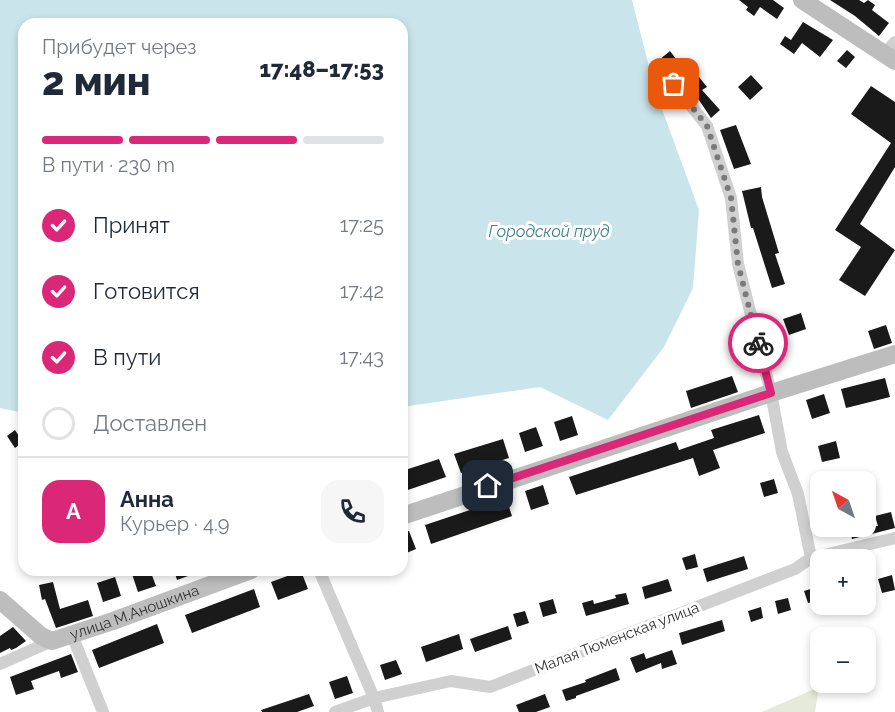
<!DOCTYPE html>
<html lang="ru">
<head>
<meta charset="utf-8">
<style>
	:root { --surface:#fff; --page:#f6f6f7; --text:#1f2937; --muted:#747a83; --line:#e0e1e3; --accent:#db2777 }
	body { margin:0; font-family:Raleway,sans-serif; background:var(--page); color:var(--text); height:100vh; display:flex; flex-direction:column; font-size:22px; white-space:nowrap }
	* { box-sizing:border-box; margin:0 }
	p { font-size:20px; color:var(--muted) }
	.icon { flex:none; width:33px; height:33px; fill:none; stroke:currentColor; stroke-width:2; stroke-linecap:round; stroke-linejoin:round }
	.map { position:relative; flex:1; overflow:hidden }
	.panel { position:absolute; left:18px; top:18px; width:390px; height:558px; display:flex; flex-direction:column; background:var(--surface); border-radius:18px; box-shadow:0 3px 9px #0003 }
	.panel>* { flex:none }
	.needle { width:39px; rotate:320deg }
	.fabs { position:absolute; left:810px; top:471px; display:grid; gap:12px }
	.fabs a { display:grid; place-items:center; width:66px; height:66px; border-radius:12px; background:var(--surface); box-shadow:0 3px 9px #0003; font-size:30px }
	.pin { position:absolute; display:grid; place-items:center; width:51px; height:51px; color:#fff; margin:-26px; border-radius:12px; box-shadow:0 3px 9px #0006 }
	.courier { position:absolute; display:grid; place-items:center; width:60px; height:60px; margin:-30px; border:4px solid #db2777; border-radius:50%; background:#fff; color:#222; box-shadow:0 2px 8px #0007 }
	.overview em { font-style:normal; font-weight:800 }
	.overview div { display:flex; flex-direction:column-reverse }
	.overview { display:flex; align-items:center; justify-content:space-between; height:102px; padding:0 24px }
	h1 { font-size:39px; font-weight:800; line-height:45px }
	.bar { display:grid; grid-template-columns:repeat(4,1fr); gap:9px 6px; align-content:center; height:72px; padding:0 24px }
	.bar i { height:8px; border-radius:4px; background:var(--line) }
	.bar .active { background:var(--accent) }
	.bar p { grid-column:span 4 }
	.line { display:flex; align-items:center; gap:15px; padding:0 24px; border-top:2px solid var(--line) }
	.line div { flex:1 }
	.round { display:grid; place-items:center; flex:none; width:63px; height:63px; border-radius:18px; background:var(--page) }
	ol { padding:0 24px; list-style:none }
	li { display:flex; align-items:center; gap:18px; height:66px }
	li p { margin-inline-start:auto }
	li .icon { padding:6px; border-radius:50%; background:var(--accent); color:#fff; stroke-width:4 }
	li:last-child { color:var(--muted) }
	li i { width:33px; height:33px; border:3px solid var(--line); border-radius:50% }
	.map>svg:first-child { display:block }
	.green { fill:#e5eadb }
	.water { fill:#c9e4ea }
	.building { fill:#1a1a1a }
	.lines { fill:none; stroke-linecap:round; stroke-linejoin:round }
	.street { stroke:#d0d0d0; stroke-width:12 }
	.secondary { stroke:#bdbdbd; stroke-width:18 }
	.done { stroke:#7a7a7a; stroke-width:6; stroke-dasharray:0 10.8 }
	.route { stroke:#db2777; stroke-width:8 }
	.labels { text-anchor:middle; stroke-width:6; stroke-linejoin:round; paint-order:stroke }
	.street-label { font-size:15px; fill:#333; stroke:#fff }
	.water-label { font-size:16px; font-style:italic; fill:#3e7f8f; stroke:#fff }
</style>
</head>
<body>
<div class="map">
<svg width="895" height="712" viewBox="0 0 895 712">
	<rect width="100%" height="100%" fill="#fff"/>
	<path class="green" d="M 819,687 L 815,712 L 762,712 Z"/>
	<path class="water" d="M 0,0 L 632,0 L 655,90 L 699,210 L 693,288 L 664,347 L 608,420 L 540,387 L 402,407 L 402,24 L 24,24 L 24,413 L 0,408 Z"/>
	<path class="building" d="M 739,0 L 773,0 L 784,8 L 777,19 L 760,7 L 754,16 L 746,10 L 748,7 Z
		M 830,0 L 859,0 L 864,3 L 868,0 L 875,5 L 872,10 L 889,23 L 879,36 L 855,16 Z
		M 803,22 L 833,40 L 820,57 L 802,43 L 794,54 L 780,44 L 785,36 L 791,40 Z
		M 847,50 L 855,57 L 846,68 L 837,61 Z
		M 670,51 L 680,64 L 670,72 L 659,60 Z
		M 751,75 L 763,88 L 750,100 L 738,87 Z
		M 689,76 L 694,81 L 699,77 L 707,87 L 702,90 L 720,110 L 711,118 L 685,79 Z
		M 871,86 L 895,102 L 895,167 L 860,224 L 895,250 L 865,296 L 839,280 L 861,247 L 835,230 L 891,143 L 851,114 Z
		M 736,125 L 751,164 L 734,169 L 720,130 Z
		M 761,187 L 762,197 L 779,253 L 775,254 L 785,284 L 772,288 L 753,228 L 751,228 L 742,191 Z
		M 801,313 L 806,329 L 789,335 L 783,319 Z
		M 886,325 L 892,343 L 874,349 L 868,331 Z
		M 732,376 L 738,392 L 691,408 L 686,391 Z
		M 885,378 L 890,397 L 846,408 L 841,389 Z
		M 824,394 L 830,413 L 812,419 L 806,400 Z
		M 759,415 L 765,433 L 713,450 L 720,468 L 699,476 L 693,458 L 576,495 L 569,477 L 676,442 L 679,450 L 714,438 L 711,430 Z
		M 572,416 L 578,435 L 560,441 L 554,422 Z
		M 536,427 L 543,446 L 525,452 L 519,433 Z
		M 15,430 L 23,442 L 15,448 L 7,436 Z
		M 503,439 L 509,458 L 461,473 L 454,454 Z
		M 836,441 L 840,458 L 822,462 L 818,446 Z
		M 439,459 L 446,477 L 402,492 L 402,471 Z
		M 774,479 L 778,493 L 764,497 L 760,483 Z
		M 543,485 L 549,504 L 531,510 L 525,491 Z
		M 506,498 L 512,516 L 431,544 L 425,525 Z
		M 891,512 L 895,528 L 852,539 L 849,526 L 878,526 L 875,516 Z
		M 409,531 L 416,549 L 404,554 L 402,533 Z
		M 695,554 L 698,567 L 686,570 L 682,558 Z
		M 744,556 L 748,569 L 707,582 L 703,569 Z
		M 142,570 L 150,570 L 156,586 L 138,592 L 132,574 Z
		M 174,570 L 201,570 L 202,571 L 177,580 Z
		M 301,571 L 308,589 L 278,600 L 271,582 Z
		M 892,575 L 895,590 L 882,593 L 878,579 Z
		M 115,577 L 121,596 L 103,602 L 97,583 Z
		M 668,579 L 672,591 L 645,599 L 642,587 Z
		M 53,582 L 60,609 L 88,600 L 93,616 L 56,628 L 45,599 L 42,600 L 39,585 Z
		M 817,587 L 820,600 L 808,603 L 804,591 Z
		M 254,589 L 260,607 L 192,633 L 185,615 Z
		M 626,593 L 629,604 L 586,616 L 582,603 L 593,600 L 594,604 L 616,598 L 615,595 Z
		M 788,598 L 791,610 L 778,614 L 775,601 Z
		M 553,599 L 557,613 L 543,617 L 539,603 Z
		M 761,607 L 763,618 L 751,622 L 748,611 Z
		M 525,611 L 529,623 L 517,627 L 513,614 Z
		M 722,620 L 725,631 L 682,645 L 679,633 Z
		M 157,624 L 164,643 L 99,668 L 92,650 Z
		M 508,626 L 512,639 L 475,652 L 470,639 Z
		M 13,627 L 26,641 L 16,648 L 11,650 L 10,648 L 0,653 L 0,636 Z
		M 459,634 L 463,649 L 426,662 L 421,647 Z
		M 672,650 L 677,664 L 662,669 L 661,663 L 636,673 L 630,658 L 644,653 L 646,659 Z
		M 71,654 L 78,672 L 61,678 L 59,671 L 31,681 L 34,689 L 16,695 L 10,677 Z
		M 396,660 L 402,674 L 385,680 L 380,665 Z
		M 616,668 L 620,680 L 576,696 L 576,698 L 566,701 L 562,690 L 586,682 L 585,680 Z
		M 347,676 L 353,693 L 335,699 L 329,682 Z
		M 309,694 L 314,706 L 297,712 L 262,712 L 261,710 Z
		M 545,694 L 550,707 L 536,712 L 519,712 L 516,705 Z"/>
	<g class="lines">
		<path class="street" d="M 885,53 L 895,42
			M 674,84 L 707,126 L 731,198 L 738,264 L 771,393 L 782,452 L 798,494 L 811,558
			M 319,570 L 374,698 L 378,712
			M 72,635 L 103,712
			M 0,664 L 52,641
			M 335,712 L 374,698 L 451,681 L 490,687 L 795,569 L 811,558 L 895,538"/>
		<g class="secondary">
			<path d="M 802,0 L 895,61"/>
			<path d="M 402,516 L 771,393 L 895,354"/>
			<path id="s1" d="M 0,600 L 41,636 L 52,641 L 113,621 L 251,570"/>
		</g>
	</g>
	<g class="lines">
		<path class="done" d="M 674,84 L 707,126 L 731,198 L 738,264 L 758,343"/>
		<path class="route" d="M 488,486 L 771,393 L 758,343"/>
	</g>
	<g class="labels">
		<g class="street-label">
			<text dy="5" stroke="none"><textPath href="#s1" startOffset="154">улица М.Аношкина</textPath></text>
			<text transform="translate(617 638) rotate(-21)" y="5">Малая Тюменская улица</text>
		</g>
		<g class="water-label">
			<text x="549" y="237">Городской пруд</text>
		</g>
	</g>
</svg>
<div class="fabs">
<a><svg class="needle" viewBox="-14 -14 28 28"><path d="M0-13l5 13h-10z" fill="#e53935"/><path d="M0 13l5-13h-10z" fill="#747a83"/></svg></a>
<a>+</a>
<a>−</a>
</div>
<div class="pin" style="left:674px;top:84px;background:#ea580c"><svg class="icon" aria-label="bag" viewBox="0 0 24 24"><path d="M5 8h14l-1 12H6zM9 8a3 3 0 0 1 6 0"/></svg></div>
<div class="pin" style="left:488px;top:486px;background:#1f2937"><svg class="icon" aria-label="home" viewBox="0 0 24 24"><path d="M3 11l9-7 9 7M6 9v11h12V9"/></svg></div>
<div class="courier" style="left:758px;top:343px"><svg class="icon" aria-label="bike" viewBox="0 0 24 24"><circle cx="6" cy="16" r="4"/><circle cx="18" cy="16" r="4"/><path d="M6 16l4-8h5l3 8M10 8l3 8H6M13 5h3"/></svg></div>
<section class="panel">
<div class="overview"><div><h1>2 мин</h1><p>Прибудет через</p></div><em>17:48–17:53</em></div>
<div class="bar"><i class="active"></i><i class="active"></i><i class="active"></i><i></i><p>В пути · 230 m</p></div>
<ol>
<li><svg class="icon" aria-label="check" viewBox="0 0 24 24"><path d="M5 12l5 5 9-10"/></svg>Принят<p>17:25</p></li>
<li><svg class="icon" aria-label="check" viewBox="0 0 24 24"><path d="M5 12l5 5 9-10"/></svg>Готовится<p>17:42</p></li>
<li><svg class="icon" aria-label="check" viewBox="0 0 24 24"><path d="M5 12l5 5 9-10"/></svg>В пути<p>17:43</p></li>
<li><i></i>Доставлен</li>
</ol>
<div class="line" style="height:108px"><b class="round" style="background:var(--accent);color:#fff">А</b><div><b>Анна</b><p>Курьер · 4.9</p></div><a class="round"><svg class="icon" aria-label="phone" viewBox="0 0 24 24"><path d="M5 4h4l2 5-3 2q2 4 5 5l2-3 5 2v4C11 20 4 13 5 4z"/></svg></a></div>
</section>
</div>
</body>
</html>
